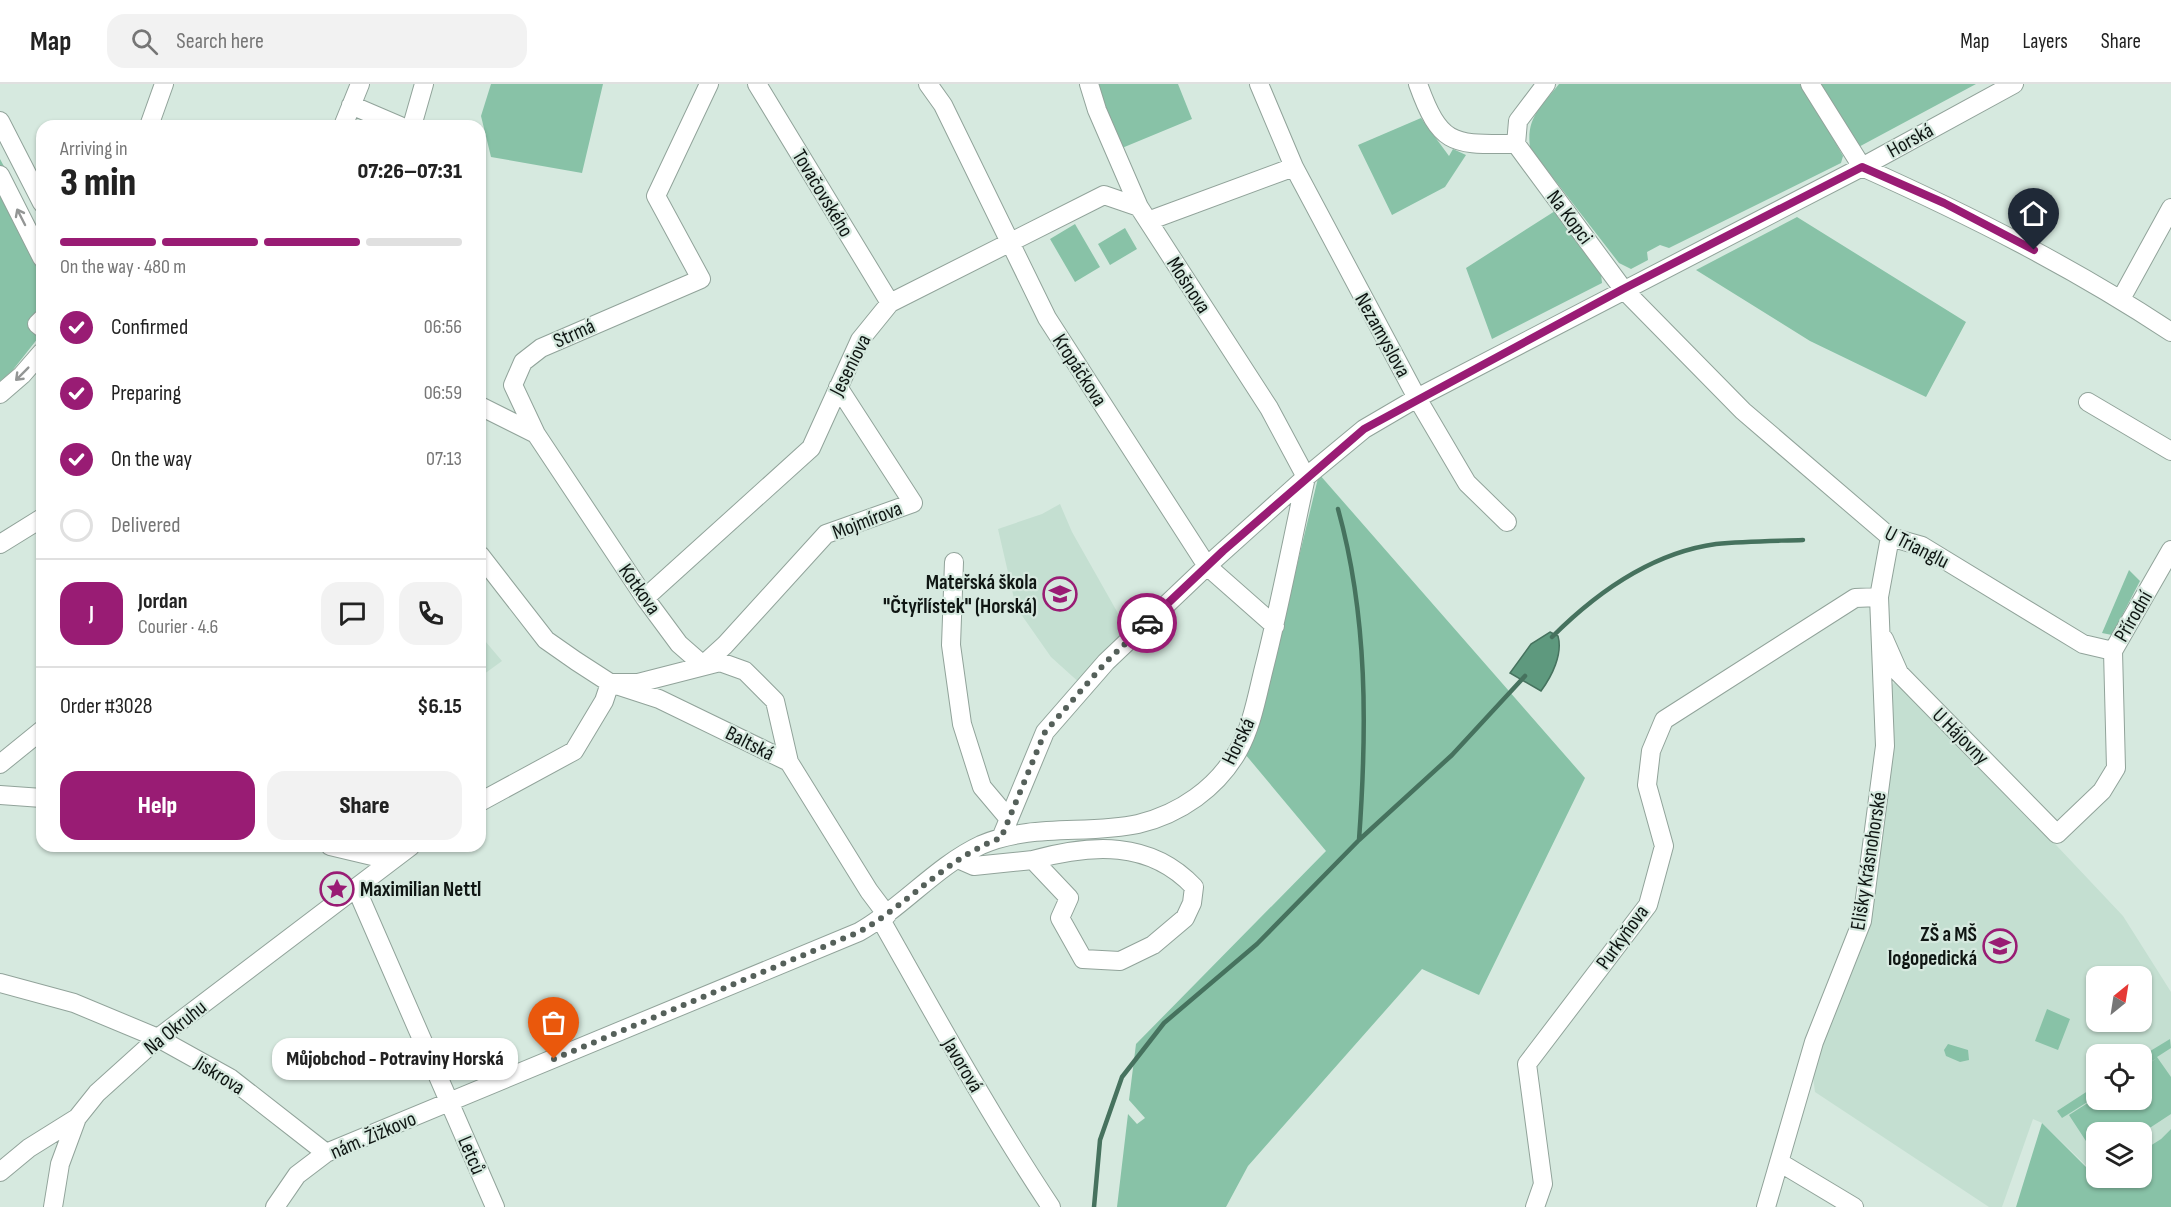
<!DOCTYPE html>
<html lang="en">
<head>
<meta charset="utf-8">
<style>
	:root { --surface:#fff; --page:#f2f2f2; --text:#222; --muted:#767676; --line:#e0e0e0; --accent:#991c74 }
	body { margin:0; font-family:"Sofia Sans Condensed",sans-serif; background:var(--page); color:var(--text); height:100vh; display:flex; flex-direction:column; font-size:22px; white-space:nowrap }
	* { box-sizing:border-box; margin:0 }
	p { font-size:20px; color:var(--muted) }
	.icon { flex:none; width:33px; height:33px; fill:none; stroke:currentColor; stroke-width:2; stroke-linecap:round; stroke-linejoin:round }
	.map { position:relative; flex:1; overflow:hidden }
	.panel { position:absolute; left:36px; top:36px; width:450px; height:732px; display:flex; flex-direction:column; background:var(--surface); border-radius:18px; box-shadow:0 2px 4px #0004 }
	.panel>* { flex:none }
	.needle { width:39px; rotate:30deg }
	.buttons { position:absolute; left:2086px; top:882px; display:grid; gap:12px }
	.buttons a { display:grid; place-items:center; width:66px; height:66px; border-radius:12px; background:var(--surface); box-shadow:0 2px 4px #0004; font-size:30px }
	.pin { position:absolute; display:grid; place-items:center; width:51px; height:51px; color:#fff; margin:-62px -26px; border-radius:50% 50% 50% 0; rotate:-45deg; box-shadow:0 0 6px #0007 }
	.pin .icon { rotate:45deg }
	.courier { position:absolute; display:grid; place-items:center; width:60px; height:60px; margin:-30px; border:4px solid #991c74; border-radius:50%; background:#fff; color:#222; box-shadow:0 2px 8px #0007 }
	.bubble { position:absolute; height:42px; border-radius:18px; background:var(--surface); box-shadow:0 2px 4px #0004; font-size:20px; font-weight:800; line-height:42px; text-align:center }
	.head em { font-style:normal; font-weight:800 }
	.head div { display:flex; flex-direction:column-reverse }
	.head { display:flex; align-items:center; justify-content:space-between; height:102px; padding:0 24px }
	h1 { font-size:39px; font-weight:800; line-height:45px }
	.bar { display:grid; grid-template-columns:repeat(4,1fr); gap:9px 6px; align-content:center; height:72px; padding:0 24px }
	.bar i { height:8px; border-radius:4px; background:var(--line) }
	.bar .active { background:var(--accent) }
	.bar p { grid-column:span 4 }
	.line { display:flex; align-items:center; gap:15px; padding:0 24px; border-top:2px solid var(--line) }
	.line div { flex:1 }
	.round { display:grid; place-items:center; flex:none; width:63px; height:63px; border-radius:18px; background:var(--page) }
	ol { padding:0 24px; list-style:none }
	li { display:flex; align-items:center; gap:18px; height:66px }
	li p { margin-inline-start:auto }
	li .icon { padding:6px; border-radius:50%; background:var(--accent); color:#fff; stroke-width:4 }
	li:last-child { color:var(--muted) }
	li i { width:33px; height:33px; border:3px solid var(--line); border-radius:50% }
	.action { display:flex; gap:12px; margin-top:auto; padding:12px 24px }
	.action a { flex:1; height:69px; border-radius:18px; background:var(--accent); color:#fff; font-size:24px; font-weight:800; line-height:69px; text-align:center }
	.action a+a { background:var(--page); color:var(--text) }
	header { display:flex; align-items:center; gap:36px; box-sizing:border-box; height:84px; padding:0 30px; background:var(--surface); border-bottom:2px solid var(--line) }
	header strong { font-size:28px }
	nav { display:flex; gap:33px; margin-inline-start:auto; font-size:21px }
	.search { width:420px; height:54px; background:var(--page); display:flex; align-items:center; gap:15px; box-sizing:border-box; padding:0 21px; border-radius:18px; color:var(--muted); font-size:22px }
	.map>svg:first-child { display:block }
	.built { fill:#c4dfd1; fill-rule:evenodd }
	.green { fill:#88c2a7 }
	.water { fill:#5e997e; stroke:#46725e; stroke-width:1.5 }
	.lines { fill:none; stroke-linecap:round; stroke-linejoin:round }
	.stream { stroke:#46725e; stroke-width:4.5 }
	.minor-casing { stroke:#91a39a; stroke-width:20 }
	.minor { stroke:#fff; stroke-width:18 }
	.oneway { stroke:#939695 }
	.done { stroke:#55605a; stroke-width:6; stroke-dasharray:0 10.8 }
	.route { stroke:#991c74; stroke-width:8 }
	.labels { text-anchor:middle; stroke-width:4.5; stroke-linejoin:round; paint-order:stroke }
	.street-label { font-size:21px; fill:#0f1613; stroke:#d6e9df }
	.poi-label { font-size:21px; font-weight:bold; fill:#0f1613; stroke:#d6e9df; text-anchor:end }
</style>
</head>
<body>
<header>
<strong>Map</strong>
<div class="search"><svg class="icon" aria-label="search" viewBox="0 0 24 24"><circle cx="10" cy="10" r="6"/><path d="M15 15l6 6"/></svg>Search here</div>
<nav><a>Map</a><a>Layers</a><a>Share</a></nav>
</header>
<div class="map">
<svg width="2171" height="1123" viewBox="0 0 2171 1123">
	<rect width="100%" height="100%" fill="#d6e9df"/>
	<path class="built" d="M 1060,420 L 1072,448 L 1128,547 L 1082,601 L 1051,573 L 1016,523 L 998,445 L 1042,430 Z
		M 480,551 L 502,577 L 480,593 Z
		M 1896,597 L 2022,725 L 2123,832 L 2171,908 L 2171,1045 L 2161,1055 L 2142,1067 L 2142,1048 L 2097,1048 L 2097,1092 L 2042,1039 L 2033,1035 L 2002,1123 L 1989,1123 L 1815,1008 L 1812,986 L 1848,897 L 1889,604 ZM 2097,892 L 2142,892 L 2142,938 L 2097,938 ZM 2097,970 L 2142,970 L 2142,1016 L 2097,1016 Z"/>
	<path class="green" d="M 491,0 L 603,0 L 582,89 L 491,73 L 481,32 Z
		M 1099,0 L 1178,0 L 1192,35 L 1122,64 L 1096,2 Z
		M 1559,0 L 1803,0 L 1843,72 L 1841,79 L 1669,164 L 1660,161 L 1647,168 L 1648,176 L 1631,185 L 1619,179 L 1530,64 C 1526,33 1541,23 1559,0 Z
		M 1809,0 L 1976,0 L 1853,66 Z
		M 1421,34 L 1449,72 L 1453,65 L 1466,71 L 1445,103 L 1392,131 L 1358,61 Z
		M 0,75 L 42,153 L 42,249 L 12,287 L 0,297 Z
		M 1555,127 L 1601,190 L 1602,199 L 1492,255 L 1466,184 Z
		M 1797,133 L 1966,238 L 1926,313 L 1810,257 L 1696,186 Z
		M 1075,140 L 1100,183 L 1075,198 L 1050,155 Z
		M 1125,144 L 1137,165 L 1110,181 L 1098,160 Z
		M 1319,390 L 1585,694 L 1479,911 L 1422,885 L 1248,1082 L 1226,1123 L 1117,1123 L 1128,1030 L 1137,1040 L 1145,1034 L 1129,1016 L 1136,960 L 1326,767 L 1245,670 L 1272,585 Z
		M 2129,486 L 2140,497 L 2112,551 L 2102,549 Z
		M 2047,925 L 2070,935 L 2058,966 L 2035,957 Z
		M 2170,955 L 2171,964 L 2157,973 L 2171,993 L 2171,1030 L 2142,1049 L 2097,1048 L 2097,1074 L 2069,1031 L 2097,1013 L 2097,1016 L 2142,1016 L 2142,984 L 2157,974 L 2142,983 L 2142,972 Z
		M 1948,960 L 1968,966 L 1969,976 L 1960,978 L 1946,972 L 1944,966 Z
		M 2097,1001 L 2097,1012 L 2062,1034 L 2057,1027 Z
		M 2042,1039 L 2097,1094 L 2142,1094 L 2142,1067 L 2161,1055 L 2171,1045 L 2171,1123 L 2016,1123 Z"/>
	<path class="water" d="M 1550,548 L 1558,552 C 1563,570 1552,592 1541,607 L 1510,589 L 1531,560 Z"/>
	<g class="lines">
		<path class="stream" d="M 1338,425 C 1368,533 1367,645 1359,756
			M 1552,553 C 1597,508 1651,469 1716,460 C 1745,457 1774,457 1803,456
			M 1094,1123 L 1100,1056 L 1122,993 L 1164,939 L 1257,860 L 1359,756 L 1452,671 L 1525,592"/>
		<defs>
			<path id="minor" d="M 757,0 L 890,219
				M 928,0 L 943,21 L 1047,234 L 1207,482 L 1275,542
				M 1089,0 L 1097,26 L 1139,123 L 1269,324 L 1306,393
				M 1259,0 L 1294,83 L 1417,314 L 1467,399 L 1507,438
				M 1418,0 C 1441,64 1454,60 1516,60
				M 1546,0 L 1518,37 L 1516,60 L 1623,205 L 1743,327 L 1890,453 L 1922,462 L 2083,560 L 2113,567
				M 1810,0 L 1862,83
				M 351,21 L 400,42
				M 0,37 L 42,119
				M 149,42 L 164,0
				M 343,42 L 360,0
				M 412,42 L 424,0
				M 1862,83 C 1969,131 2073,183 2171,248
				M 0,91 L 42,174
				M 1148,137 L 1294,83
				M 2121,215 L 2171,124
				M 42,235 L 37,240 L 42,244
				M 0,310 L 22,291 L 42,268
				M 2088,318 L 2171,367
				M 480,322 L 536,350
				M 0,460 L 42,434
				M 480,471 L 546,556 L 576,577 L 610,599 L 659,615 L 789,678 L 869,807 L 887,831
				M 954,478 L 951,561 L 962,640 L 982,703 L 1009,735
				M 645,514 L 811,364 L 860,256 L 890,219 L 1104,111 L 1139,123
				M 1884,555 L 1899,589 L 2057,750 L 2102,707 L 2116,684 L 2113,567
				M 2113,567 L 2171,466
				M 703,581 L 679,560 L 645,514 L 536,350 L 513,301 L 523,278 L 541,264 L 701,195 L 656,112 L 709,0
				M 703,581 L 725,561 L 826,450 L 913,419 L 838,303
				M 0,680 L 42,646
				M 0,711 L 42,714
				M 480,718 L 574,667 L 604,617 L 610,599 L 638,599 L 720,578 L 745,587 L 775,617 L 789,678
				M 1001,754 L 1045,648 L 1106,578 L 1207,482 L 1306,393 L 1364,345 L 1417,314 L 1862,83 L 2014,0
				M 330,762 L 389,776
				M 958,775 L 974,782 L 1033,776 L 1069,814 L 1060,834 L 1083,875 L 1120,877 L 1153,861 L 1185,834 L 1192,819 L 1194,803 C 1150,756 1091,760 1033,776
				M 356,804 L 495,1123
				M 881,836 C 936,933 989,1030 1051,1123
				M 0,899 L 74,919 L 158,954 L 230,994 L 326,1069
				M 1779,1078 L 1854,1123
				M 0,1088 L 29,1064 L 77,1034
				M 53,1123 L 60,1080 L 77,1034 L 97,1009 L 158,954 L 411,762
				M 275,1123 L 297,1091 L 326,1069 L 859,848 C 902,824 936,782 981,761 C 1031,739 1088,751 1138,740 C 1180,730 1217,704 1238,667 C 1252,642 1257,612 1264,584 C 1280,521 1292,457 1306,393
				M 1535,1123 L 1543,1100 L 1527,980 L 1648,821 L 1664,762 L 1647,701 L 1651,667 L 1664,636 L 1855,514 L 1879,513
				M 1766,1123 L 1814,958 L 1862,837 L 1885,662 L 1879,513 L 1890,453"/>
		</defs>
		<use href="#minor" class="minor-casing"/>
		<use href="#minor" class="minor"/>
	</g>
	<defs><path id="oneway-shaft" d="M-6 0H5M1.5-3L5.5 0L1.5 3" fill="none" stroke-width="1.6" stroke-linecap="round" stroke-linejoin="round" transform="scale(1.5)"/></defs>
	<g class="oneway">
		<use href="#oneway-shaft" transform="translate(21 133) rotate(-117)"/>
		<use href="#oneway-shaft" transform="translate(22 290) rotate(135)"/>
	</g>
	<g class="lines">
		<path class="done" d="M 554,975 L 859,848 C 909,820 946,774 1001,754 L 1045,648 L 1106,578 L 1147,539"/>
		<path class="route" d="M 1147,539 L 1223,467 L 1364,345 L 1623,205 L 1862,83 L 1944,119 L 2034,166"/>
	</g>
	<defs>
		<symbol id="school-ring" viewBox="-11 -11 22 22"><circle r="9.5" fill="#d6e9df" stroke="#991c74" stroke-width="1.5"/><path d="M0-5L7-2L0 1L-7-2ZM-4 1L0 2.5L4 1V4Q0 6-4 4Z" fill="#991c74"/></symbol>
		<symbol id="sight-ring" viewBox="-11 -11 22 22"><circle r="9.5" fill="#d6e9df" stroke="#991c74" stroke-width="1.5"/><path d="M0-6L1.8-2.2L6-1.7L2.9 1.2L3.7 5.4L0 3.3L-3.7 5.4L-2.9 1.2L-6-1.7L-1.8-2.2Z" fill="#991c74"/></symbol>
	</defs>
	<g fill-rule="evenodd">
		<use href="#school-ring" x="1041" y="491" width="38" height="38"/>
		<use href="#sight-ring" x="318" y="786" width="38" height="38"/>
		<use href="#school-ring" x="1981" y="843" width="38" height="38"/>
	</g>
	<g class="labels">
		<g class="street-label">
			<text transform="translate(1910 56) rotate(-29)" y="7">Horská</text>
			<text transform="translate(823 109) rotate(59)" y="7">Tovačovského</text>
			<text transform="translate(1570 133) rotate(53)" y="7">Na Kopci</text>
			<text transform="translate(1189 201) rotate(57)" y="7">Mošnova</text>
			<text transform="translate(574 249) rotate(-24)" y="7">Strmá</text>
			<text transform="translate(1383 251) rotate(61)" y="7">Nezamyslova</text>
			<text transform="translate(850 281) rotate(-63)" y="7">Jeseniova</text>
			<text transform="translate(1080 286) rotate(57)" y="7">Kropáčkova</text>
			<text transform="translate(867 436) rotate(-21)" y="7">Mojmírova</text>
			<text transform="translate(1917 463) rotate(27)" y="7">U Trianglu</text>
			<text transform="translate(640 505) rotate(55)" y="7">Kotkova</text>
			<text transform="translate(2133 532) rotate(-60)" y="7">Přírodní</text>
			<text transform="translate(1961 652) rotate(45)" y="7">U Hájovny</text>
			<text transform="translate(1238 657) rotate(-64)" y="7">Horská</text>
			<text transform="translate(750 659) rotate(27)" y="7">Baltská</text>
			<text transform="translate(1868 777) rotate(-81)" y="7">Elišky Krásnohorské</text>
			<text transform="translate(1622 853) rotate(-54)" y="7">Purkyňova</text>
			<text transform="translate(175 943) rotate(-39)" y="7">Na Okruhu</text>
			<text transform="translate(963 981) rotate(59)" y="7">Javorová</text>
			<text transform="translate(220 991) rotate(32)" y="7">Jiskrova</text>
			<text transform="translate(373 1051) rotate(-23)" y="7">nám. Žižkovo</text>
			<text transform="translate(472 1071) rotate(67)" y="7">Letců</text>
		</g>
		<g class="poi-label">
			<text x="1037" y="505">Mateřská škola<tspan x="1037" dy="24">"Čtyřlístek" (Horská)</tspan></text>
			<text x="360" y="812" text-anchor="start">Maximilian Nettl</text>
			<text x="1977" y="857">ZŠ a MŠ<tspan x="1977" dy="24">logopedická</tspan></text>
		</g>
	</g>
</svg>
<div class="buttons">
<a><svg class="needle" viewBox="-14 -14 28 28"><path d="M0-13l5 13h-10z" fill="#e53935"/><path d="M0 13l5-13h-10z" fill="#767676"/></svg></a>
<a><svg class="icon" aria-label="locate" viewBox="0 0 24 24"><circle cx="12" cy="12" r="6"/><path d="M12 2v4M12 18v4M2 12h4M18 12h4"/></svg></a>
<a><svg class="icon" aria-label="layers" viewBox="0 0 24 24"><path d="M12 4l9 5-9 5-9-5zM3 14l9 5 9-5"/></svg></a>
</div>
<div class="pin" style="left:554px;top:975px;background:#ea580c"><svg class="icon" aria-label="bag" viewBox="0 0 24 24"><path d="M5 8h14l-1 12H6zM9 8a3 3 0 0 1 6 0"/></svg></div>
<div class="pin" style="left:2034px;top:166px;background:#1f2937"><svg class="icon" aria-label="home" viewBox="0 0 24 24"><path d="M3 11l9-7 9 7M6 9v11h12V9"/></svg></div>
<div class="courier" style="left:1147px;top:539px"><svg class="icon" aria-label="car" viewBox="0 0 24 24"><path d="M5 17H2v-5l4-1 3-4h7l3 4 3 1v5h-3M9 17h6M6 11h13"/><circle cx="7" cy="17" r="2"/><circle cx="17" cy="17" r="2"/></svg></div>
<div class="bubble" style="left:272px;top:954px;width:246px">Můjobchod - Potraviny Horská</div>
<section class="panel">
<div class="head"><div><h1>3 min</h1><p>Arriving in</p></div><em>07:26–07:31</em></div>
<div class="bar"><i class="active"></i><i class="active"></i><i class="active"></i><i></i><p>On the way · 480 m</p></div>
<ol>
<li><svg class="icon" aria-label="check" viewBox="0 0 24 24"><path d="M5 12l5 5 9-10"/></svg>Confirmed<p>06:56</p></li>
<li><svg class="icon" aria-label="check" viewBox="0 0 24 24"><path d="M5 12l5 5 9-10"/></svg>Preparing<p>06:59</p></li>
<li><svg class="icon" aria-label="check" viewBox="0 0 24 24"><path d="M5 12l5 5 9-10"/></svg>On the way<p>07:13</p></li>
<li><i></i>Delivered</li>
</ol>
<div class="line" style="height:108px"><b class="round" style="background:var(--accent);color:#fff">J</b><div><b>Jordan</b><p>Courier · 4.6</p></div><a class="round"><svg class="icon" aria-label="chat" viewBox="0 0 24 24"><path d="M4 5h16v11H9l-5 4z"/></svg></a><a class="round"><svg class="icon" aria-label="phone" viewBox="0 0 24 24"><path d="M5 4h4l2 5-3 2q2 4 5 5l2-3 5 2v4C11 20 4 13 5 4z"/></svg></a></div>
<div class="line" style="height:78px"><div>Order #3028</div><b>$6.15</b></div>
<div class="action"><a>Help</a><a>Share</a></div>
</section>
</div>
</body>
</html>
